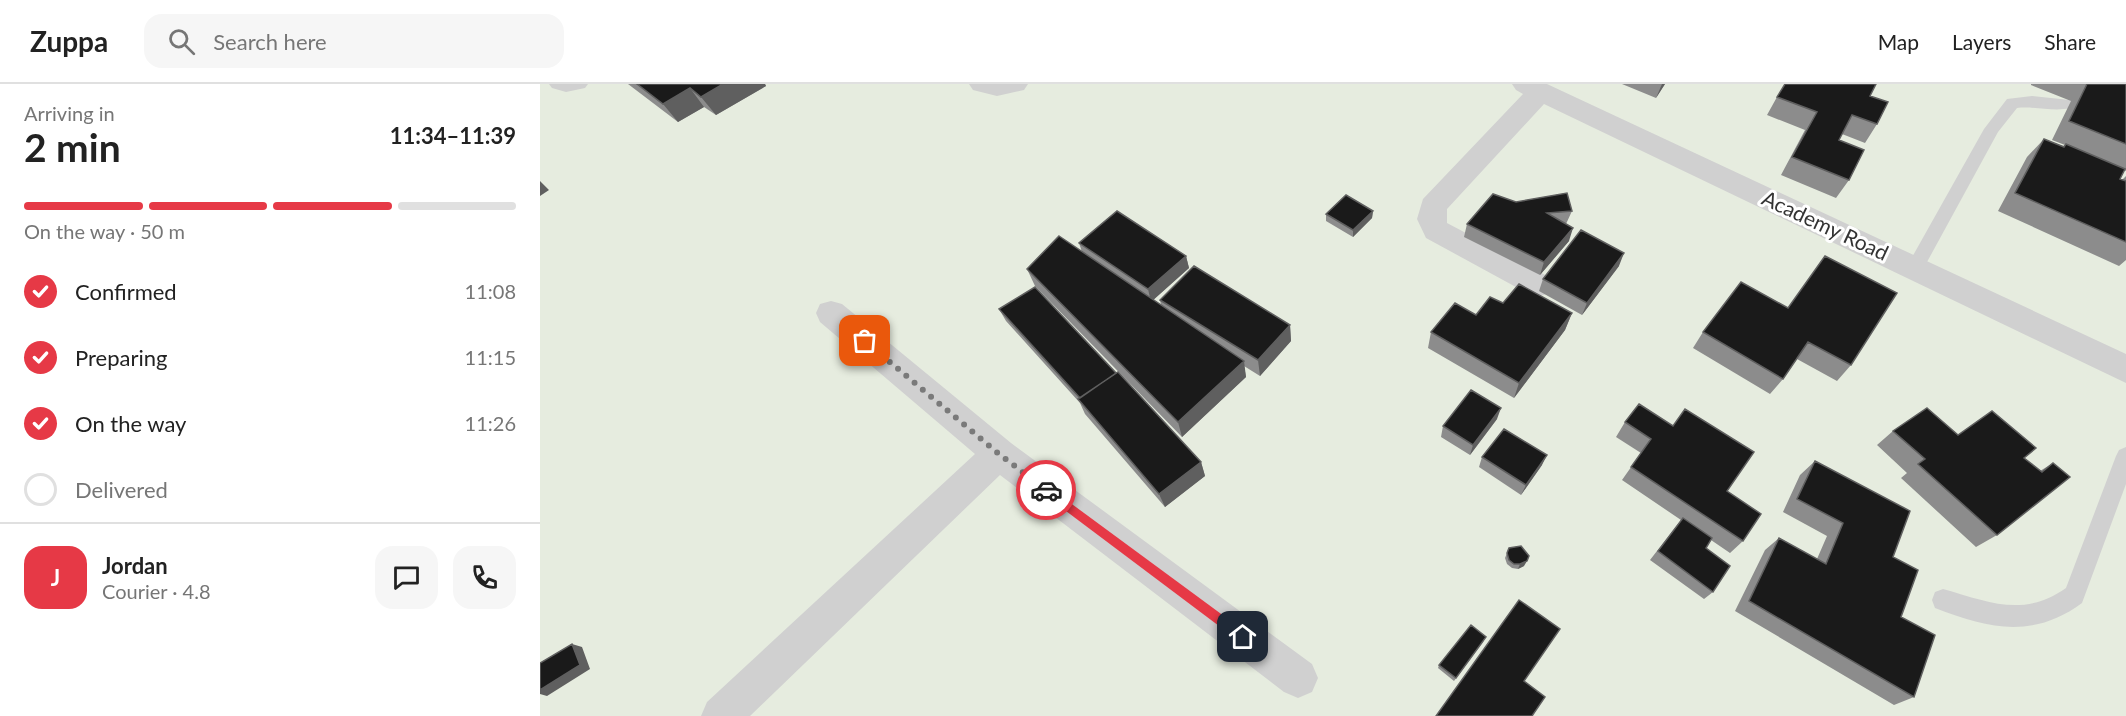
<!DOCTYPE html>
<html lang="en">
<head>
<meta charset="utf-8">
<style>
	:root { --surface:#fff; --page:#f6f6f6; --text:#222; --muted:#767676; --line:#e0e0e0; --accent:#e63946 }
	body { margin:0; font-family:Lato,sans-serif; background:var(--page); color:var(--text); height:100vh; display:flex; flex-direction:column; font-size:22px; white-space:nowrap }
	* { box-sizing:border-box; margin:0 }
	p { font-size:20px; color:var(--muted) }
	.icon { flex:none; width:33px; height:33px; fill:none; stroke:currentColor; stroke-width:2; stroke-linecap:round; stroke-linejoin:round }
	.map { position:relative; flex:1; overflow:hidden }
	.sheet { display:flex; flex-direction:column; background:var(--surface); width:540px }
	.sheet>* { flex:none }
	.pin { position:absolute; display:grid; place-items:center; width:51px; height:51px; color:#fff; margin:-26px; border-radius:12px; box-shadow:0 3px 9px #0006 }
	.courier { position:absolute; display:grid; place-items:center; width:60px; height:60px; margin:-30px; border:4px solid #e63946; border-radius:50%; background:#fff; color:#222; box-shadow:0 2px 8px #0007 }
	.summary em { font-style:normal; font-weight:700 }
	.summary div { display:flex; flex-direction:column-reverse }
	.summary { display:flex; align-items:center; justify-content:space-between; height:102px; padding:0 24px }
	h1 { font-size:39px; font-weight:700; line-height:45px }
	.bar { display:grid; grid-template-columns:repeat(4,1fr); gap:9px 6px; align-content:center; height:72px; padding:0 24px }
	.bar i { height:8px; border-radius:4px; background:var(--line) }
	.bar .active { background:var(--accent) }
	.bar p { grid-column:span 4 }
	.line { display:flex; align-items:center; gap:15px; padding:0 24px; border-top:2px solid var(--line) }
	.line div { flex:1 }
	.round { display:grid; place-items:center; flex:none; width:63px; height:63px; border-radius:18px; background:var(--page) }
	ol { padding:0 24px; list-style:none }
	li { display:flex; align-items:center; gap:18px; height:66px }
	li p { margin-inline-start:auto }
	li .icon { padding:6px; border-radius:50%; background:var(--accent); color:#fff; stroke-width:4 }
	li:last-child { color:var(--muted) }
	li i { width:33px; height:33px; border:3px solid var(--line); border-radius:50% }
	header { display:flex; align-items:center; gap:36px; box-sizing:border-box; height:84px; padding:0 30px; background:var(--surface); border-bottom:2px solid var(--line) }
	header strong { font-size:28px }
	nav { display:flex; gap:33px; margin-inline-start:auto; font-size:21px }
	.search { width:420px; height:54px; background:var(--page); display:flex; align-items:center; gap:15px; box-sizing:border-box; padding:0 21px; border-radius:18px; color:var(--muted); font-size:22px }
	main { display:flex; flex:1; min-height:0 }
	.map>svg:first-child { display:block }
	.green { fill:#e6ecdf }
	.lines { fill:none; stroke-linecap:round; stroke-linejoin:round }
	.lane { fill:#d0d0d0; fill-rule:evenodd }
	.street { fill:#d0d0d0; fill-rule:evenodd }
	.wall { fill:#8c8c8c }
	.shaded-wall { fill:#5f5f5f }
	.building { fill:#1a1a1a; stroke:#5f5f5f; stroke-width:1.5 }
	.route { fill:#e63946 }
	.done { stroke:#7a7a7a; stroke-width:6; stroke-dasharray:0 10.8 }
	.labels { text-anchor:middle; stroke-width:6; stroke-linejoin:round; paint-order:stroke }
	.street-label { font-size:21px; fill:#333; stroke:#fff }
</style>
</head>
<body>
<header>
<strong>Zuppa</strong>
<div class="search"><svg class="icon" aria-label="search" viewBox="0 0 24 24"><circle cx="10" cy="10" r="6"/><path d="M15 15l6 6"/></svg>Search here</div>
<nav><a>Map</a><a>Layers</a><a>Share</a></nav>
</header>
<main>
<section class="sheet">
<div class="summary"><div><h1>2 min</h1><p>Arriving in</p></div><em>11:34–11:39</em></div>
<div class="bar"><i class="active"></i><i class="active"></i><i class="active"></i><i></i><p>On the way · 50 m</p></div>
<ol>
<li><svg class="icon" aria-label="check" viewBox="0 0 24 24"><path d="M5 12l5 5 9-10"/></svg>Confirmed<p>11:08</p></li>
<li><svg class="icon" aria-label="check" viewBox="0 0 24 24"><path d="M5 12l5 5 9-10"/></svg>Preparing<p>11:15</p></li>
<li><svg class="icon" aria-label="check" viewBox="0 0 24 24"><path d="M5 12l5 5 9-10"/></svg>On the way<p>11:26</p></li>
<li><i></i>Delivered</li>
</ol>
<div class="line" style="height:108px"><b class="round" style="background:var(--accent);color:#fff">J</b><div><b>Jordan</b><p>Courier · 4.8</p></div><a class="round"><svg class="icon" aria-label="chat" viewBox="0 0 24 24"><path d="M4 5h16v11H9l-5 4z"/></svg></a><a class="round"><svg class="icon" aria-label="phone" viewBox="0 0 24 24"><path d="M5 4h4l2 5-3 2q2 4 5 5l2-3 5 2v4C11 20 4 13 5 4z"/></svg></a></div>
</section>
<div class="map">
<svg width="1586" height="632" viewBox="0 0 1586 632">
	<rect width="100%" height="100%" fill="#fff"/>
	<path class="green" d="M 0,0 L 1586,0 L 1586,632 L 0,632 Z"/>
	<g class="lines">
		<path class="lane" d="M 9,0 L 48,0 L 45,4 L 26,8 L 12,4 Z
			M 1492,12 L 1530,16 L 1533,20 L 1530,24 C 1514,28 1494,22 1477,24 L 1458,48 L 1381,189 L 1375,191 L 1369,189 L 1366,184 L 1444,45 L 1467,15 Z
			M 1586,363 L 1586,400 L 1542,519 C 1493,555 1449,545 1395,524 L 1392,516 L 1395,508 L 1403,505 C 1449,518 1483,534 1526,504 L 1576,372 L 1579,366 Z"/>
		<path class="street" d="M 429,0 L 488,0 L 484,6 L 457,12 L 433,6 Z
			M 972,0 L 1007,0 L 1586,270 L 1586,299 L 1004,20 L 907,125 L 907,139 L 1009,193 L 1013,201 L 1009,209 L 998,213 L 987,209 L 886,154 L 877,135 L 883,115 L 983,10 L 976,6 Z
			M 291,217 L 302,220 L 471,359 L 772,580 L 778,594 L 772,608 L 758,614 L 744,608 L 460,391 L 210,632 L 161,632 L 167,618 L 435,370 L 280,238 L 276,229 L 280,220 Z"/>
	</g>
	<path class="wall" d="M 88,0 L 225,0 L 226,2 L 176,31 L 164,23 L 138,38 Z
		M 1082,0 L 1125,0 L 1116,14 Z
		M 1491,0 L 1586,0 L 1586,87 L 1584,86 L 1580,95 L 1582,96 L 1586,92 L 1586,176 L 1579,182 L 1458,127 L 1487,73 L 1504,55 L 1523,62 L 1525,61 L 1512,56 L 1531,17 L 1491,1 Z
		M 1330,12 L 1337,40 L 1325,59 L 1302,50 L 1299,56 L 1309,96 L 1296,114 L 1241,91 L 1265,46 L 1227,31 L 1237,13 Z
		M 976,118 L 1032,127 L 1026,140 L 1029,157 L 1000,191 L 924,153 L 927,140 Z
		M 833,127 L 832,134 L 813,153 L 786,137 L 786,130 Z
		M 539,159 L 646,172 L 649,184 L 613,216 L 621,221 L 620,216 L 750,241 L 751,257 L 720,292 L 704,282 L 706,293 L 642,353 L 495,202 L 487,185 L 542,168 Z
		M 1285,172 L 1311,281 L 1297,297 L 1257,275 L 1243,295 L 1230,310 L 1153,264 L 1163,248 L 1248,224 Z
		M 1079,182 L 1042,231 L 999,207 L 1003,195 Z
		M 963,219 L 1032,229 L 1025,246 L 974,314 L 888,264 L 891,248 Z
		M 459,225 L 661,378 L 665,392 L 625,423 L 545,330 L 540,319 L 466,237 Z
		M 1099,320 L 1187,407 L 1203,457 L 1190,469 L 1171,456 L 1166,464 L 1173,508 L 1164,515 L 1110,476 L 1141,436 L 1082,396 L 1101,369 L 1076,353 L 1085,338 Z
		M 957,335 L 930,371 L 901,353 L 903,342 Z
		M 1353,347 L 1418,351 L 1484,374 L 1500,387 L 1513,379 L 1457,451 L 1436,463 L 1361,394 L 1367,389 L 1337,361 Z
		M 942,373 L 1002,381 L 981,411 L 939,383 Z
		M 1275,377 L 1353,473 L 1361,533 L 1374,613 L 1354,621 L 1195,527 L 1225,466 L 1239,454 L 1277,475 L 1287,452 L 1243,428 L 1260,391 Z
		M 969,464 L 984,482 L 978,485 L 972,484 L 967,480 L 965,474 Z
		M 944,557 L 914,597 L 898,584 L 899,581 Z"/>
	<path class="shaded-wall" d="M 183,0 L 225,0 L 226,2 L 176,31 L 161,13 Z
		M 1122,0 L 1125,0 L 1116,14 Z
		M 150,4 L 164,23 L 138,38 L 123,20 Z
		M 0,97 L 9,106 L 0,112 Z
		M 833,127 L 832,134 L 813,153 L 813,146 Z
		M 1033,144 L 1029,157 L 1000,191 L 1004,178 Z
		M 1084,169 L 1079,182 L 1042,231 L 1047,219 Z
		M 646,172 L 649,184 L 611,218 L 608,205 Z
		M 1032,229 L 1025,246 L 974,314 L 979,299 Z
		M 750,241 L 751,257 L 720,292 L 718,276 Z
		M 704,277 L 706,293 L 642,353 L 638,338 Z
		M 961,324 L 957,335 L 930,371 L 933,361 Z
		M 1007,371 L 1002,381 L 981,411 L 986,401 Z
		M 661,378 L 665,392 L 625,423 L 619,410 Z
		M 987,477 L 984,482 L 978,485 L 980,480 Z
		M 32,560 L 42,563 L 50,585 L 7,612 L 0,610 L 0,606 Z"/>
	<path class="building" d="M 97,0 L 183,0 L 161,13 L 150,4 L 123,20 Z
		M 1245,0 L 1336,0 L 1330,12 L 1348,18 L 1337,40 L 1312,31 L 1299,56 L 1324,66 L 1309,96 L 1252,73 L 1277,28 L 1237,13 Z
		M 1547,0 L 1586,0 L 1586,60 L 1529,37 Z
		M 1504,55 L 1524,63 L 1526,60 L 1585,85 L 1580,95 L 1586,97 L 1586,158 L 1475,109 Z
		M 1027,109 L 1032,127 L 1007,129 L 1033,144 L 1004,178 L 927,140 L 953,110 L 976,118 Z
		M 806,111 L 833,127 L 813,146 L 786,130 Z
		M 577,127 L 646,172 L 608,205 L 539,159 Z
		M 1041,146 L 1084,169 L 1047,219 L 1003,195 Z
		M 519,152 L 704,277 L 638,338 L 487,185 Z
		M 1285,172 L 1357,209 L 1311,281 L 1268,258 L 1243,295 L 1163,248 L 1201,198 L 1248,224 Z
		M 654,182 L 750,241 L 718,276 L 620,216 Z
		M 979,200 L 1032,229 L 979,299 L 891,248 L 915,219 L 936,231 L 950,213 L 963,219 Z
		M 495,203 L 576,289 L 540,314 L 459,225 Z
		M 578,288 L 661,378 L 619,410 L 538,315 Z
		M 931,306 L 961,324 L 933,361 L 903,342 Z
		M 1099,320 L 1133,342 L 1145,325 L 1214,368 L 1187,407 L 1221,430 L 1203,457 L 1091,383 L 1111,355 L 1085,338 Z
		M 1387,324 L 1418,351 L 1452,327 L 1496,364 L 1484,374 L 1502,388 L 1513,379 L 1530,393 L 1457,451 L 1378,380 L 1385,375 L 1353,347 Z
		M 964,345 L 1007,371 L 986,401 L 942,373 Z
		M 1275,377 L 1370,427 L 1353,473 L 1378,486 L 1361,533 L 1395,551 L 1374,613 L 1209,517 L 1239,454 L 1286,480 L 1303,439 L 1257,415 Z
		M 1143,434 L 1172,454 L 1166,464 L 1190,482 L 1173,508 L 1118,467 Z
		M 981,462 L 989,472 L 987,477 L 980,480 L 974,480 L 969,476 L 967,469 L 969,464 Z
		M 979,516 L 1020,545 L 984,597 L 1005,613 L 992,632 L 896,632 Z
		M 931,541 L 946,553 L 916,594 L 899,581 Z
		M 32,560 L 40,581 L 0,606 L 0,579 Z"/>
	<path class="route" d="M 506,401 L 707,549 L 707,557 L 699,557 L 502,409 L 502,402 Z"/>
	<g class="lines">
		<path class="done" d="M 325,257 L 459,370 L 506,406"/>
	</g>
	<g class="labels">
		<g class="street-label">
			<text transform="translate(1285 142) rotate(25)" y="7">Academy Road</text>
		</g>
	</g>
</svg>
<div class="pin" style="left:325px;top:257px;background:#ea580c"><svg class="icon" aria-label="bag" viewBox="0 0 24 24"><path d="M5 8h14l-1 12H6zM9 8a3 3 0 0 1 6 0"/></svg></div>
<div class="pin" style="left:703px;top:553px;background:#1f2937"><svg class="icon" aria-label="home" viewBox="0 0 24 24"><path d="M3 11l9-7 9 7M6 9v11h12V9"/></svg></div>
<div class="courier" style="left:506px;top:406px"><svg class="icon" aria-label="car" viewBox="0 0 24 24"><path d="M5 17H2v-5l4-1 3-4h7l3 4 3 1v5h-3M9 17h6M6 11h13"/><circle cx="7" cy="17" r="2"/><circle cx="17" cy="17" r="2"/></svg></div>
</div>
</main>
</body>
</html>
